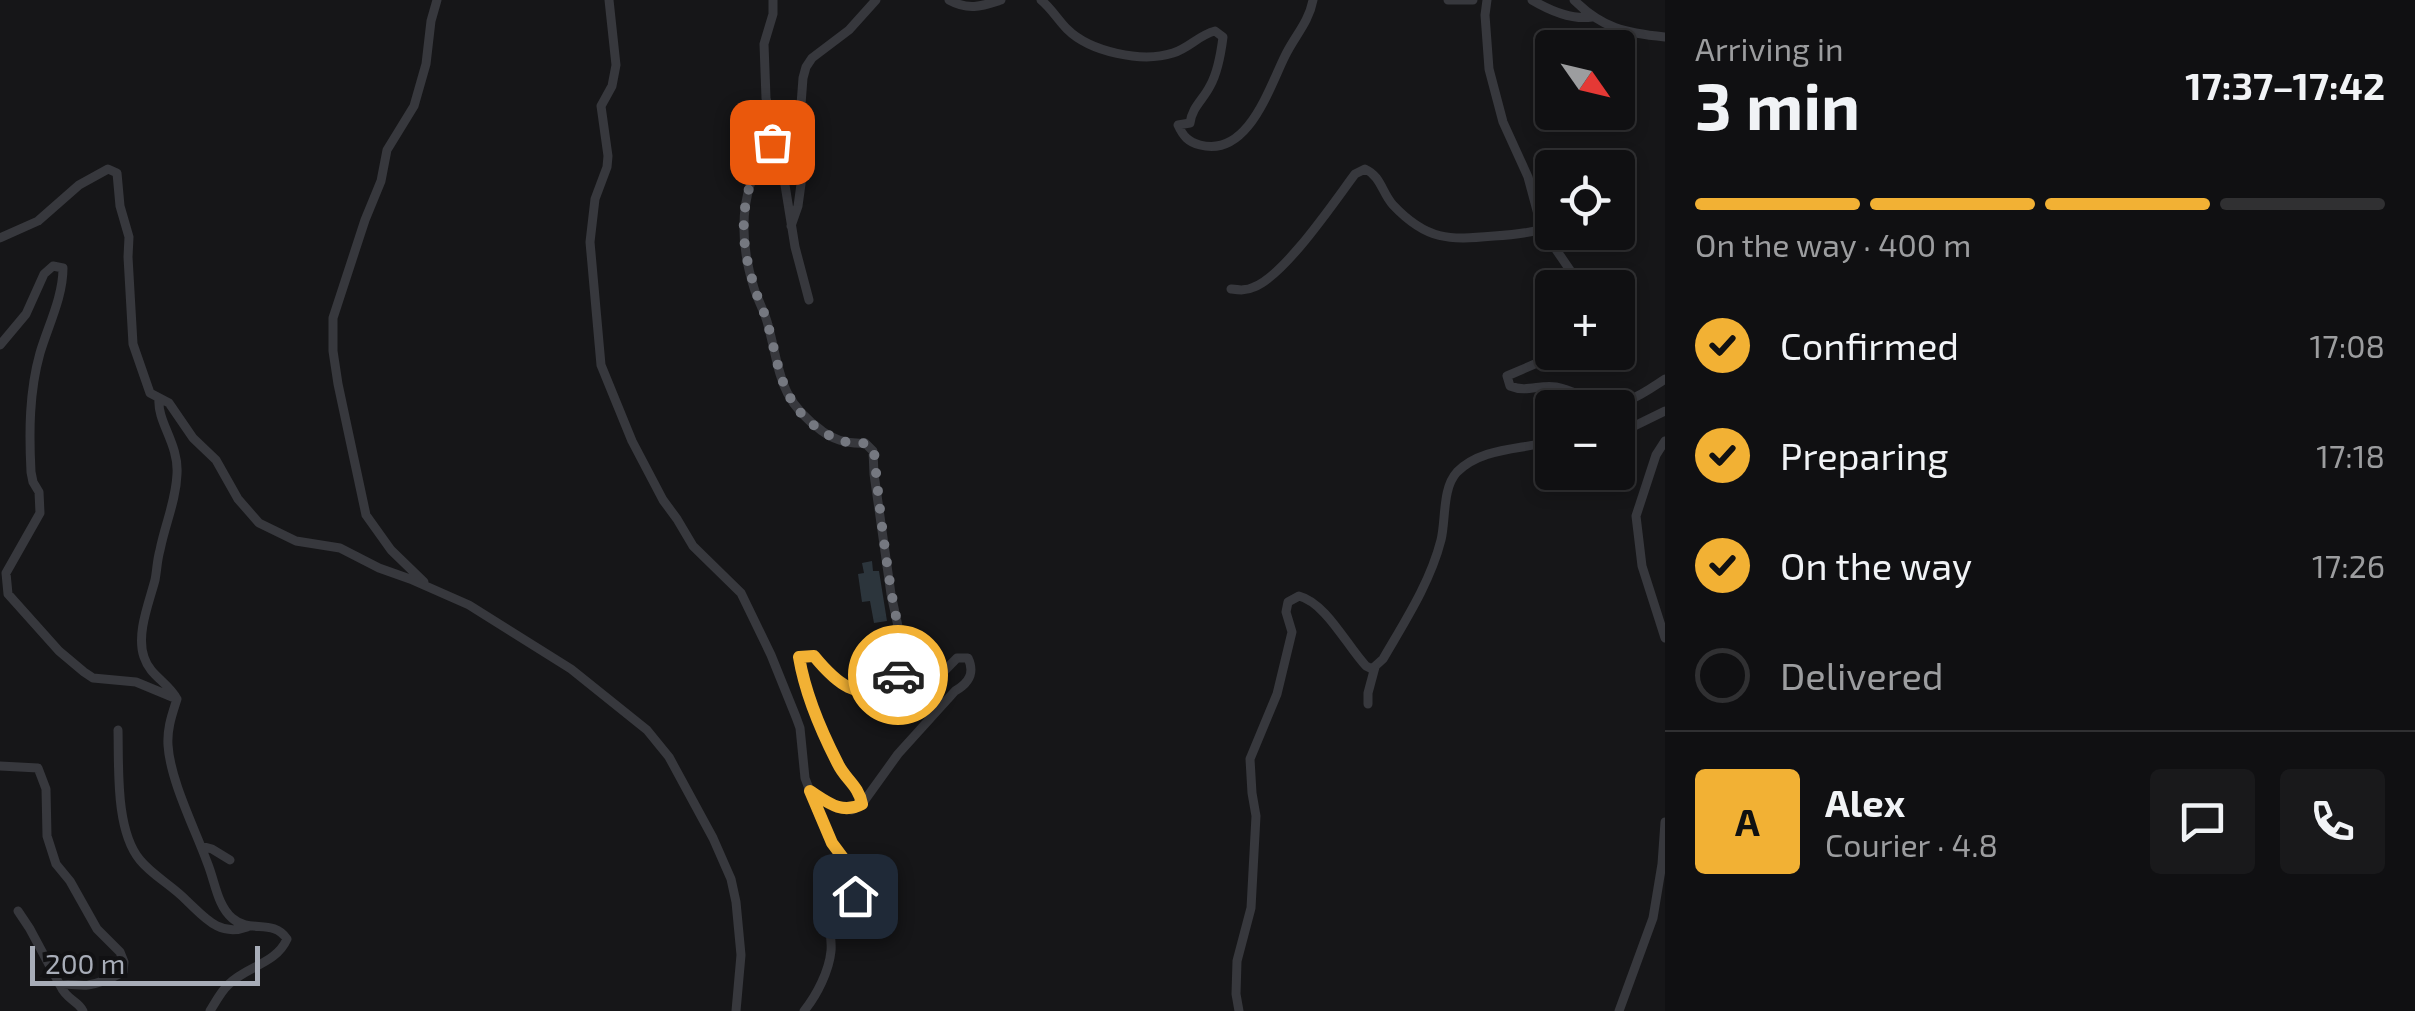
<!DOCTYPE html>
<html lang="en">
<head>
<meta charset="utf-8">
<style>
	:root { --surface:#101012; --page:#19191b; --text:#f1f3f6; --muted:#9c9d9f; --line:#303032; --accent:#f2b134 }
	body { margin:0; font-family:"Exo 2",sans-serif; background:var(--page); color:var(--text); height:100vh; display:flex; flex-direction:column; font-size:38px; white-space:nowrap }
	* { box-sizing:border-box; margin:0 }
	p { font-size:32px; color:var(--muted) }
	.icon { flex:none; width:55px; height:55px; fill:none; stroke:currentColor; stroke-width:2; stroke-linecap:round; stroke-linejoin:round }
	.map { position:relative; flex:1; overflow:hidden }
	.sheet { display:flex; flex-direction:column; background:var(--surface); width:750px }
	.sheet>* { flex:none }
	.needle { width:65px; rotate:124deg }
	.controls { position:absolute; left:1535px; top:30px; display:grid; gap:20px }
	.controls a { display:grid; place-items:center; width:100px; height:100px; border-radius:10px; background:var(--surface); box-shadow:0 5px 15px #0003,0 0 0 2px var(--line); font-size:50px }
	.scale { position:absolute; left:30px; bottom:25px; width:230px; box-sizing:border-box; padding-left:10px; border:5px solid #a8adb8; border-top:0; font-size:28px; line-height:35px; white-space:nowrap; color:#a8adb8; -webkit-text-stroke:8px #111113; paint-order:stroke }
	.pin { position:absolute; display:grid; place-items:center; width:85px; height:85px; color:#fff; margin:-42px; border-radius:20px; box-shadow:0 5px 15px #0006 }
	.courier { position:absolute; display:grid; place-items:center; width:100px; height:100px; margin:-50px; border:8px solid #f2b134; border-radius:50%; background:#fff; color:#222; box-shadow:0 2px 12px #0007 }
	.overview em { font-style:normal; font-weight:700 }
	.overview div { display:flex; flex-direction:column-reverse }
	.overview { display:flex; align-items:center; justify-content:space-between; height:170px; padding:0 30px }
	h1 { font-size:65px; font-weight:700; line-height:75px }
	.bar { display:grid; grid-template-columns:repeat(4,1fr); gap:15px 10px; align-content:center; height:120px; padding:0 30px }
	.bar i { height:12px; border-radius:8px; background:var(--line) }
	.bar .selected { background:var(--accent) }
	.bar p { grid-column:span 4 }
	.line { display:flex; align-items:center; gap:25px; padding:0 30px; border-top:2px solid var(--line) }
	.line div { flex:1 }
	.round { display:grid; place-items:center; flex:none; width:105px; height:105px; border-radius:10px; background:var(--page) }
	ol { padding:0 30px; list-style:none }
	li { display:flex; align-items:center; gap:30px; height:110px }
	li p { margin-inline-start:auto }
	li .icon { padding:10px; border-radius:50%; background:var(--accent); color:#111; stroke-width:4 }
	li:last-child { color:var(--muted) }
	li i { width:55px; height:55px; border:5px solid var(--line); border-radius:50% }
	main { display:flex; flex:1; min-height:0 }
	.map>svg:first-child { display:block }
	.water { fill:#2c353c }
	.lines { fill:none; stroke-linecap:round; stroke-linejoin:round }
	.minor { stroke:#37383d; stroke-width:9 }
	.done { stroke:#757880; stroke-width:10; stroke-dasharray:0 18 }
	.route { stroke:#f2b134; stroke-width:12 }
</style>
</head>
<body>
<main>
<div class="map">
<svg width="1665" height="1011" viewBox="0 0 1665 1011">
	<rect width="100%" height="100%" fill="#161618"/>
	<path class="water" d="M 872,561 L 873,571 L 879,571 L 887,621 L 874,623 L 870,601 L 862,602 L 858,574 L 864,573 L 862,563 Z"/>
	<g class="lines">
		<path class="minor" d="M 609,0 L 616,65 L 612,86 L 601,106 L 608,156 L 607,167 L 595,199 L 590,242 L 601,365 L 632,441 L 663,500 L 677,519 L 693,546 L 741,593 L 771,655 L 796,717 L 800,728 L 805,778 L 818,813 L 832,843 L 858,878 L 862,888 C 851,901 838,912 832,927 C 829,936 832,942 831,951 C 829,971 817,995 804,1011
			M 773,0 L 773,14 L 764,44 L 766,98 L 774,132 L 772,143 C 759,153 756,166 751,182 C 739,218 743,253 754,288 C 758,301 765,312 768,325 C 781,373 778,399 822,431 C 835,441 849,444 865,443 L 873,451 L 874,474 L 891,594 L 899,631 L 900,664 L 894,685 L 888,688 L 885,699 L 893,706 L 902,710 L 912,704 L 957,658 L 968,658 C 975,673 969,683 955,691 L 898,754 L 862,804 L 852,810 L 837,807 L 810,791
			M 949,0 C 969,11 982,6 1001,0
			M 1041,0 C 1051,8 1058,20 1067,29 C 1090,52 1142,63 1173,53 C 1189,48 1199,35 1215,31 L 1223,37 C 1221,53 1218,72 1210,86 C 1203,100 1192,107 1190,123 L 1178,125 C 1183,136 1188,142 1200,145 C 1248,158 1269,88 1285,56 C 1294,37 1309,22 1313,0
			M 1448,0 L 1473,0
			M 1487,0 L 1485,15 L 1489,69 L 1503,122 L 1528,177 L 1542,229 L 1572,273 L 1578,288
			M 1532,0 C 1549,10 1572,20 1592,17
			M 1574,0 C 1602,28 1625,33 1665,37
			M 772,143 L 785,185 L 795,247 L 809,300
			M 791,226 L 798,206 L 801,184 L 799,131 L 803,78 L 806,67 L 812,58 L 849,30 L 876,0
			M 0,238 L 38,221 L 79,185 L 108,169 L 117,173 L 120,206 L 129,237 L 128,257 L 133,344 L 150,393 L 169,403 L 193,438 L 216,460 L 238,499 L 259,523 L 296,541 L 340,548 L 379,568 L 410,579 L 469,605 L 571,669 L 647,730 L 669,757 L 713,838 L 731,879 L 736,902 L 741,955 L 736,1011
			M 1231,289 C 1239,290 1246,291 1254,287 C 1285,275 1334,202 1355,174 L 1365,169 C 1381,176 1382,193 1393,205 C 1427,241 1449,240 1494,236 C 1511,235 1526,234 1542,229
			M 0,345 L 26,314 L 44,274 L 53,266 L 63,268 C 63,297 48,326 40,353 C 29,392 29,433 31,472 L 33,482 L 39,492 L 40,513 L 6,573 L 8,594 L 59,651 L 84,672 L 93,678 L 136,682 L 177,699
			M 1557,352 L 1551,357 L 1507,376 L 1510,386 C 1527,393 1540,384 1556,387 C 1570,390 1581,396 1593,400 C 1621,411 1642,394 1665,379
			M 159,399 C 157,422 179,444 177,474 C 176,501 165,524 160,550 C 157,560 157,570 155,580 C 149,603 136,634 144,657 C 150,676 168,682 177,699 C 172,715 167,728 168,745 C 170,780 195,829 207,862 C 215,881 217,905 232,918 C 250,934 273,918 287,939 C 276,964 247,966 229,984 C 221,991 215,1003 210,1011
			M 1618,434 L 1665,411
			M 1665,441 L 1656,455 L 1636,516 L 1642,566 L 1665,638
			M 424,582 L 391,550 L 366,515 L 338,384 L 333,351 L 333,318 L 365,220 L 381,181 L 387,150 L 414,106 L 426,64 L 431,21 L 437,0
			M 1368,704 L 1368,693 L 1375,667
			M 118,730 C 119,766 115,830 140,860 C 153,876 173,886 187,901 C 205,918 220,937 247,927
			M 0,766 L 38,768 L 46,789 L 47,836 L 56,864 L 70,881 L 97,929 L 120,952 L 124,962 L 123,972 C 112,978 100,983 88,985 C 78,986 70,983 60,985 C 67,1001 78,1000 83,1011
			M 862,804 C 859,786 845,780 838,764 C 822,731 804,693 799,657 L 814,656 C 838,684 849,695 888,688
			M 201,846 L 212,849 L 230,860
			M 18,911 L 30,929 L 60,985
			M 1239,1011 L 1236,994 L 1237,961 L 1251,908 L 1256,816 L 1252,793 L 1250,759 L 1277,694 L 1292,632 L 1286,612 L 1288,602 L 1299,596 C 1326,603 1347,646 1366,666 L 1372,669 L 1383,659 C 1405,621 1430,583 1441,540 C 1446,520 1442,488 1457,472 C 1482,447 1521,450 1552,441
			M 1619,1011 L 1653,918 L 1662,864 L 1665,822"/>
	</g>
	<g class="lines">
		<path class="done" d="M 772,142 C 759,153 756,166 751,182 C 739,218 743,253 755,288 C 758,301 765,312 768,325 C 779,365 780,400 816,427 C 832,438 845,445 866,443 L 874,451 C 878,495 883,539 890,583 C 894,614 905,643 898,675"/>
		<path class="route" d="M 855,896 L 862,888 L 858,878 L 832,843 L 810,791 C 827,802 842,815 862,804 C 859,786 845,779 838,764 C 821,731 805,693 799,657 L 814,656 C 837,684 856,701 894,685 L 898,675"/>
	</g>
</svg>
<div class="controls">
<a><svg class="needle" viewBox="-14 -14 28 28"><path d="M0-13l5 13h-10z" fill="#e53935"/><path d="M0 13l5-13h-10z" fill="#9c9d9f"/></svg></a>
<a><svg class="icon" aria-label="locate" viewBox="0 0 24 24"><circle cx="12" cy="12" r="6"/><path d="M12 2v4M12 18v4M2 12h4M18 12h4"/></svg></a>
<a>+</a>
<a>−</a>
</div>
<div class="scale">200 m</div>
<div class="pin" style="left:772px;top:142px;background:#ea580c"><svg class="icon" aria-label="bag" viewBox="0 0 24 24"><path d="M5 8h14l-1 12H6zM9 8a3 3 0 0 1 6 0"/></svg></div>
<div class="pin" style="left:855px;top:896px;background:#1f2937"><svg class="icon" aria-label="home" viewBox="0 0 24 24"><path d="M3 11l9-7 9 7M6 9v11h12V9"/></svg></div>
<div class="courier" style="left:898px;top:675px"><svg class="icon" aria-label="car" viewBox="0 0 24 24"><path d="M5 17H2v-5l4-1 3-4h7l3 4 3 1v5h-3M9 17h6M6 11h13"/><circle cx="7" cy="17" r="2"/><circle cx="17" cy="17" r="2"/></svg></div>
</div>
<section class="sheet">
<div class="overview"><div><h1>3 min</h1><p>Arriving in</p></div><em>17:37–17:42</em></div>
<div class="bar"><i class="selected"></i><i class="selected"></i><i class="selected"></i><i></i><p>On the way · 400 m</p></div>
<ol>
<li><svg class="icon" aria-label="check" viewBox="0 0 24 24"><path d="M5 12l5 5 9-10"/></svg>Confirmed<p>17:08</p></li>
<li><svg class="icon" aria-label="check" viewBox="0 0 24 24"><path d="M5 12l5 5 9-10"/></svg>Preparing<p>17:18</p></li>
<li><svg class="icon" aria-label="check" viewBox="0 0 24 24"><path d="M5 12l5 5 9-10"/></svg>On the way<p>17:26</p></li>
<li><i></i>Delivered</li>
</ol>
<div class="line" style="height:180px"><b class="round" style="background:var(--accent);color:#111">A</b><div><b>Alex</b><p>Courier · 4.8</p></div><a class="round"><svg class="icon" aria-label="chat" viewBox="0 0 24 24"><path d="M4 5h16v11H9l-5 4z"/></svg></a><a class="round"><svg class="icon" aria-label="phone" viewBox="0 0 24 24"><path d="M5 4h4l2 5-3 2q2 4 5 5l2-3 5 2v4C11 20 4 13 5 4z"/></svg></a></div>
</section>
</main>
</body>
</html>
